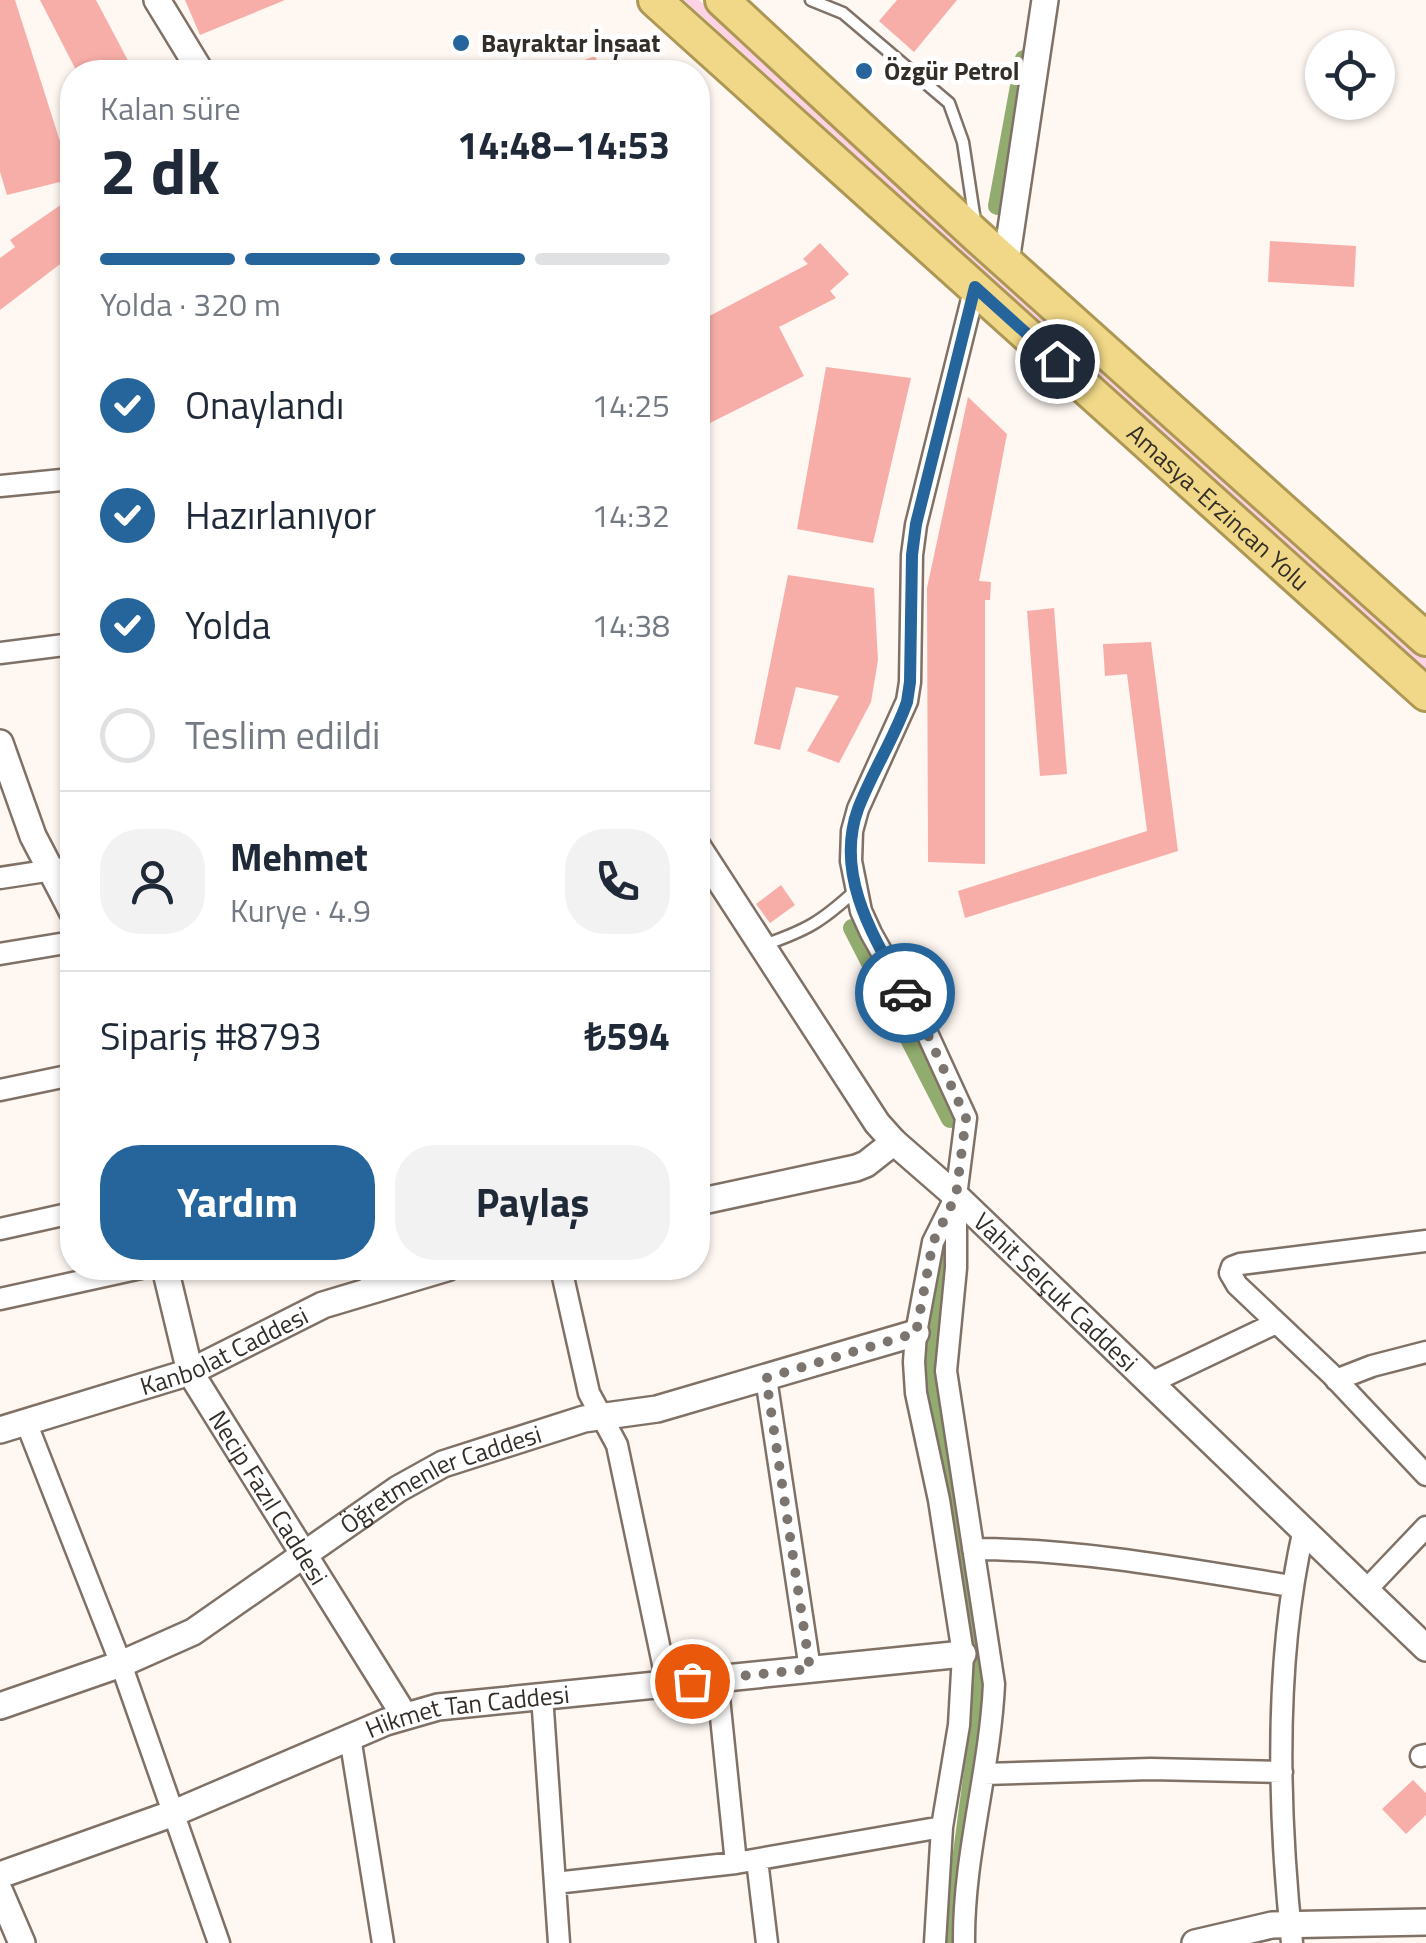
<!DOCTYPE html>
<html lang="tr">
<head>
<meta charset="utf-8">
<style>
	:root { --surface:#fff; --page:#f2f2f3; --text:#1f2937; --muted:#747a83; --line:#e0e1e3; --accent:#25659b }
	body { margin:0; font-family:"Titillium Web",sans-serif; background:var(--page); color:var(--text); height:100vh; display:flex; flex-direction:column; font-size:38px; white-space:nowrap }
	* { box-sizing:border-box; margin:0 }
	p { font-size:32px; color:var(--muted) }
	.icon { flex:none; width:55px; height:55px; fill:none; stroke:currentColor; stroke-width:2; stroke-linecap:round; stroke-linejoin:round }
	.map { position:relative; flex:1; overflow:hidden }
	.side { position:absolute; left:60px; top:60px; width:650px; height:1220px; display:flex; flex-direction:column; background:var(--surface); border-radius:40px; box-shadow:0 2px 8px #0004 }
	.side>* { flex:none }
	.buttons { position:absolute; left:1305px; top:30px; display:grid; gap:20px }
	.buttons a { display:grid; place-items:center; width:90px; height:90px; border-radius:50%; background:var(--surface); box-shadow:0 2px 8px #0004; font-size:50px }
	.pin { position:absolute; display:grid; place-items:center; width:85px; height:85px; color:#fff; margin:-42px; border:5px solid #fff; border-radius:50%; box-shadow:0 2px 10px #0007 }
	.courier { position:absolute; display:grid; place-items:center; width:100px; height:100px; margin:-50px; border:8px solid #25659b; border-radius:50%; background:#fff; color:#222; box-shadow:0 2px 12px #0007 }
	.summary em { font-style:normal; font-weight:700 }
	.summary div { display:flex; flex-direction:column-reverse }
	.summary { display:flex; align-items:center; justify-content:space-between; height:170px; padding:0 40px }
	h1 { font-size:65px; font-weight:700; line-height:75px }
	.bar { display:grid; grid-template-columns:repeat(4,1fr); gap:15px 10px; align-content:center; height:120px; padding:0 40px }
	.bar i { height:12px; border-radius:8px; background:var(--line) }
	.bar .on { background:var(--accent) }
	.bar p { grid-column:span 4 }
	.line { display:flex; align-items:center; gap:25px; padding:0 40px; border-top:2px solid var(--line) }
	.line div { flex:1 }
	.round { display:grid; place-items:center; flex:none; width:105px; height:105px; border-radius:40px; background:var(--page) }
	ol { padding:0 40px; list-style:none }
	li { display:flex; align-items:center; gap:30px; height:110px }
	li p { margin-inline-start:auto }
	li .icon { padding:10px; border-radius:50%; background:var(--accent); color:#fff; stroke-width:4 }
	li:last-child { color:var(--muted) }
	li i { width:55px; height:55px; border:5px solid var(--line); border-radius:50% }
	.cta { display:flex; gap:20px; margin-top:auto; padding:20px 40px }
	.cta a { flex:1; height:115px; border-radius:40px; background:var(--accent); color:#fff; font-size:40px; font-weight:700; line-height:115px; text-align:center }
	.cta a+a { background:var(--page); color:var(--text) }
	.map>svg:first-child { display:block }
	.green { fill:#fcd2e4 }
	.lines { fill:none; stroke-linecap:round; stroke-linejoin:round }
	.canal { stroke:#92ac70; stroke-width:18 }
	.building { fill:#f8aea8 }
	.service-casing { stroke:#807166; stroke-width:15 }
	.minor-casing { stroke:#807166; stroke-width:25 }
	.tertiary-casing { stroke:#807166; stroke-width:30 }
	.trunk-casing { stroke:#ac9754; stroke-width:38 }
	.service { stroke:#fff; stroke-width:10 }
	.minor { stroke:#fff; stroke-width:20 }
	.tertiary { stroke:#fff; stroke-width:25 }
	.trunk { stroke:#f0d888; stroke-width:32 }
	.done { stroke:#7b746f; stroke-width:10; stroke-dasharray:0 18 }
	.route { stroke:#25659b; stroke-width:12 }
	.poi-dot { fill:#25659b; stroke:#fff; stroke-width:4 }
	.labels { text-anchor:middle; stroke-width:10; stroke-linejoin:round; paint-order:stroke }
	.poi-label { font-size:25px; font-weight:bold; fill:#342e29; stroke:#fff; text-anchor:start }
	.street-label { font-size:25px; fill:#342e29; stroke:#fff }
</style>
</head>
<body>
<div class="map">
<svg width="1426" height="1943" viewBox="0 0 1426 1943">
	<rect width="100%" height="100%" fill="#fef7f2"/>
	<path class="green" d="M 684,0 L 699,0 L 1426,656 L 1426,671 Z"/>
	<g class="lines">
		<path class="canal" d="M 997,206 L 1024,59
			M 852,928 L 950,1119
			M 945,1257 L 932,1366 L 982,1675 L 979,1725 L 950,1943"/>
	</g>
	<path class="building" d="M 0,0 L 15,0 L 72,179 L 7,195 L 0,172 Z
		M 40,0 L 96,0 L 134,72 L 77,72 Z
		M 185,0 L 285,0 L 200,35 Z
		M 897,0 L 957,0 L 914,52 L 879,21 Z
		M 595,56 L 602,72 L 555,72 L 555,71 Z
		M 72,197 L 72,255 L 0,310 L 0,258 L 15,247 L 10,240 Z
		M 1270,241 L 1356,246 L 1354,287 L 1268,282 Z
		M 820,243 L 849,274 L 830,291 L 836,298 L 779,327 L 804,376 L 698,429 L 698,322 L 808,264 L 803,259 Z
		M 826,367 L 911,378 L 873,543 L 797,529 Z
		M 968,397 L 1007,434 L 979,581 L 991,582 L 990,600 L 985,600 L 985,864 L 928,862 L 927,588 Z
		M 788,575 L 874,588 L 878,660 L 871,702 L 839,763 L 807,751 L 839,696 L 796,687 L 780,750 L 754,744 Z
		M 1054,608 L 1067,774 L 1040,776 L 1027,611 Z
		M 1151,642 L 1178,851 L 965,918 L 958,891 L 1147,831 L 1127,674 L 1105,676 L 1103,644 Z
		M 781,885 L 795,905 L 770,923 L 756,904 Z
		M 1413,1780 L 1426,1793 L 1426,1815 L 1406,1834 L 1382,1809 Z"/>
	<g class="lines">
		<defs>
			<path id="service" d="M 811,0 L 843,13 L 949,103 L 963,142 L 975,221
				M 764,945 C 807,930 821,922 855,891"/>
			<path id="minor" d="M 0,486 L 72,479
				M 0,653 L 72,644
				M 0,878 L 72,867
				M 0,954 L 72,942
				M 0,1090 L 72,1075
				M 0,1229 L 72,1213
				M 1426,1241 L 1240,1264 L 1232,1267 L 1230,1273 L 1237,1285 L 1331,1374 L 1426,1475
				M 369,1268 L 372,1288
				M 561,1268 L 589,1393 L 617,1445 L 667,1683
				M 0,1299 L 141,1268
				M 766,1378 L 810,1669
				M 1336,1380 L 1372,1366 L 1426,1352
				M 1148,1384 L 1274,1324
				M 26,1422 L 121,1664 L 219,1943
				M 973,1549 C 1080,1549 1186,1569 1291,1586
				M 1367,1589 L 1426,1527
				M 717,1678 L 736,1863
				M 542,1695 L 559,1943
				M 350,1737 L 383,1943
				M 1421,1756 L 1426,1755
				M 984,1774 L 1151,1769 L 1282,1772
				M 757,1860 L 767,1943
				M 555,1883 L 736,1863 L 942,1827
				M 935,1943 L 942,1827 L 959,1725 L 963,1654 L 939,1500 L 916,1393 L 914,1362 L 916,1333 L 933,1242 L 955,1198
				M 964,1943 C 963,1856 990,1771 994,1684 L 946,1371 L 956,1268 L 956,1196 L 966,1118 L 927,1033 L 871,933 L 861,911 L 851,861 L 852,831 L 858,809 L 907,701 L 910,682 L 912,555 L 916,525 L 975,287
				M 1292,1943 C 1278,1811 1274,1659 1304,1529"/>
			<g id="tertiary">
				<path d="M 157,0 L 201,72"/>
				<path d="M 1006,262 L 1045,0"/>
				<path d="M 0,743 L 33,836 L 72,911"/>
				<path id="s1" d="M 698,847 L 877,1123 L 894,1142 L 956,1196 L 1426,1648"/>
				<path d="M 698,1202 L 856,1168 L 866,1164 L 894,1142"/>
				<path id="s2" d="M 165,1268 L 190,1372 L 404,1715"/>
				<path id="s3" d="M 0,1430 L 190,1372 L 323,1305 L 447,1268"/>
				<path id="s4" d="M 0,1706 L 121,1664 L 193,1632 L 398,1489 L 443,1464 L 584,1419 L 657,1409 L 916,1333"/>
				<path id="s5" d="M 0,1875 L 174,1813 L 386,1722 L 438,1707 L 963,1654"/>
				<path d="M 0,1892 L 22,1943"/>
				<path d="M 1195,1943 L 1272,1925 L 1426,1922"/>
			</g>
			<g id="trunk">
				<path id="s6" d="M 655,0 L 1426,694"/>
				<path d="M 722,0 L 977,236 L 1426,639"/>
			</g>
		</defs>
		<use href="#service" class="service-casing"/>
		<use href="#minor" class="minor-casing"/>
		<use href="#tertiary" class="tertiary-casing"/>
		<use href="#trunk" class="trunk-casing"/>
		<use href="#service" class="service"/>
		<use href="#minor" class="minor"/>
		<use href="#tertiary" class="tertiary"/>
		<use href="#trunk" class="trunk"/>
	</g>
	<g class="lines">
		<path class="done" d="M 692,1681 L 810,1669 L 766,1378 L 916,1333 L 933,1242 L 956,1196 L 966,1118 L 927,1033 L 905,993"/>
		<path class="route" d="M 905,993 C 874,938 834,875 858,809 C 872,772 894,739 907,702 L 910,682 L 912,555 L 916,524 L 975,287 L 1057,361"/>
	</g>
	<g class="poi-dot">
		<circle cx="461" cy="43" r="10"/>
		<circle cx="864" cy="71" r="10"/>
	</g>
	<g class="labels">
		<g class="poi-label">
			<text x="481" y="52">Bayraktar İnşaat</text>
			<text x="884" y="80">Özgür Petrol</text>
		</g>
		<g class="street-label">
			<text dy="9" stroke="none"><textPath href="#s6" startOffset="758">Amasya-Erzincan Yolu</textPath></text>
			<text dy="9" stroke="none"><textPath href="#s1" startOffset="575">Vahit Selçuk Caddesi</textPath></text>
			<text dy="9" stroke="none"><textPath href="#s3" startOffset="238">Kanbolat Caddesi</textPath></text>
			<text dy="9" stroke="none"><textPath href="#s4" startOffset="500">Öğretmenler Caddesi</textPath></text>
			<text dy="9" stroke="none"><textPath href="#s2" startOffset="255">Necip Fazıl Caddesi</textPath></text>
			<text dy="9" stroke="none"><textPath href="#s5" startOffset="498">Hikmet Tan Caddesi</textPath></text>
		</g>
	</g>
</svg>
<div class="buttons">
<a><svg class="icon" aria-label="locate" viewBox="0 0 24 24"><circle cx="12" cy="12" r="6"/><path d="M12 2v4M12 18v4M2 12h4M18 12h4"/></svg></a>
</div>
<div class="pin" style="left:692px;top:1681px;background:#ea580c"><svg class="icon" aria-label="bag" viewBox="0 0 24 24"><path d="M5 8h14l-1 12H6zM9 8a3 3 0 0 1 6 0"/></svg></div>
<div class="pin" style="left:1057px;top:361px;background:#1f2937"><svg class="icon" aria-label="home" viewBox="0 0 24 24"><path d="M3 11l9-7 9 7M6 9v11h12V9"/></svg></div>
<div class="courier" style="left:905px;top:993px"><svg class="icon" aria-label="car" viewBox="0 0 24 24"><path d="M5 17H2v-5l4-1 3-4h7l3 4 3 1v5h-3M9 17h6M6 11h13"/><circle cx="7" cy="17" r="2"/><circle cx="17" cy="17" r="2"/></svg></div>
<section class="side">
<div class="summary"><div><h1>2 dk</h1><p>Kalan süre</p></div><em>14:48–14:53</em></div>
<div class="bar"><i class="on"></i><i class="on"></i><i class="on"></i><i></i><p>Yolda · 320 m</p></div>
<ol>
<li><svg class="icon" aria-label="check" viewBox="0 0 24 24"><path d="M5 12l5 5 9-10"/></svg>Onaylandı<p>14:25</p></li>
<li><svg class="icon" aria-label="check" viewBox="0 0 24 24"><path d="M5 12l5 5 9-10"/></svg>Hazırlanıyor<p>14:32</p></li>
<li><svg class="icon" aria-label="check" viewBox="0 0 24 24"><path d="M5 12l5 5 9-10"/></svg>Yolda<p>14:38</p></li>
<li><i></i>Teslim edildi</li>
</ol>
<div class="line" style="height:180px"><a class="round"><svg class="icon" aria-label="person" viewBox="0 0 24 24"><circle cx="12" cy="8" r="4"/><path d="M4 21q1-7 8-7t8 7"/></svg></a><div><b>Mehmet</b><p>Kurye · 4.9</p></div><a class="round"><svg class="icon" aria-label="phone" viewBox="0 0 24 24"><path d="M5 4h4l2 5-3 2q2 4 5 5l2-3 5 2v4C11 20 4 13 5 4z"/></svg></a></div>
<div class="line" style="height:130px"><div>Sipariş #8793</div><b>₺594</b></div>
<div class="cta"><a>Yardım</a><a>Paylaş</a></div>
</section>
</div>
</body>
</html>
